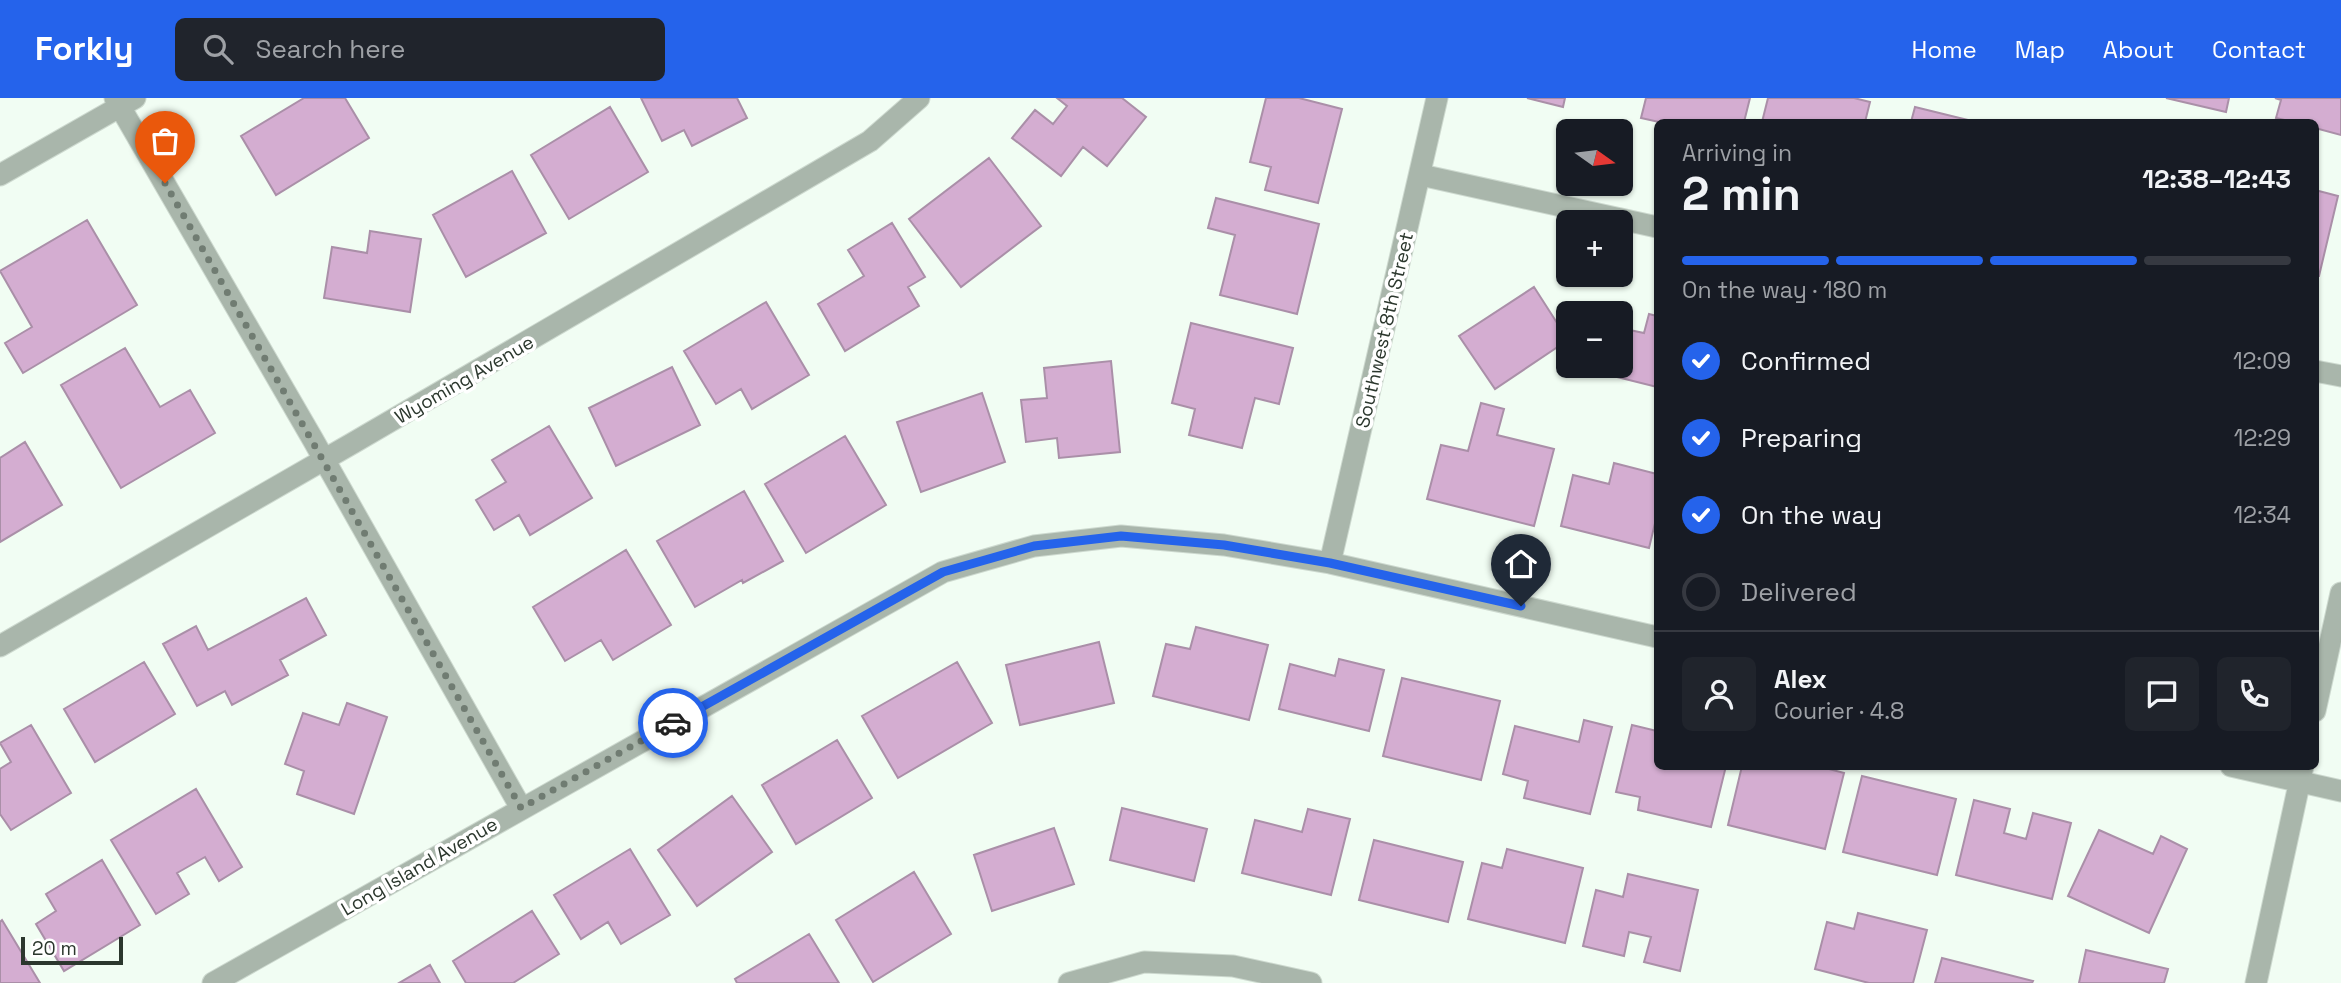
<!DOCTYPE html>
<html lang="en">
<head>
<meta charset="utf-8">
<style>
	:root { --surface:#171b24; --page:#20242c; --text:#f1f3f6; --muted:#9ea1a6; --line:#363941; --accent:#2563eb }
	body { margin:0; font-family:"Space Grotesk",sans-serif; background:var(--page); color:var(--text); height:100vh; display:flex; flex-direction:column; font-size:26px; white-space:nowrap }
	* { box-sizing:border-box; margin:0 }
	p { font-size:23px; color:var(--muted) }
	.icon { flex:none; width:38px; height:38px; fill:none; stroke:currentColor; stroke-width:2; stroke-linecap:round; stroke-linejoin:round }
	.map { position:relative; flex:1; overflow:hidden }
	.side { position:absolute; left:1654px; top:21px; width:665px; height:651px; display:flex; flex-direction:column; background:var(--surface); border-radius:10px; box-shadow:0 2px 5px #0004 }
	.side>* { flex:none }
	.needle { width:46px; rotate:104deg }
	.fabs { position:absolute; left:1556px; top:21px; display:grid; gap:14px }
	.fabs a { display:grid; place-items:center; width:77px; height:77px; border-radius:10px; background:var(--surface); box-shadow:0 2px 5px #0004; font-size:35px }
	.scale { position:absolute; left:21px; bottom:18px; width:102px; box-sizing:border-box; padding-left:7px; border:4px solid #2b372d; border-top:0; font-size:19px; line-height:24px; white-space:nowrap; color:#2b372d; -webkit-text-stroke:5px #fff; paint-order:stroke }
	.pin { position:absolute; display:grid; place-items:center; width:60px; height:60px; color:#fff; margin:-72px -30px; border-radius:50% 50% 50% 0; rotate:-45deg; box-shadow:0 0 7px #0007 }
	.pin .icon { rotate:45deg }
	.courier { position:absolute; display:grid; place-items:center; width:70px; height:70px; margin:-35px; border:5px solid #2563eb; border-radius:50%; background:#fff; color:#222; box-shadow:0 2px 9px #0007 }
	.overview em { font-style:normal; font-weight:700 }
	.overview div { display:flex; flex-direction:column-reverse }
	.overview { display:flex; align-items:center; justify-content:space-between; height:119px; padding:0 28px }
	h1 { font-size:46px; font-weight:700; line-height:52px }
	.bar { display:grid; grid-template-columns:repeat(4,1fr); gap:10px 7px; align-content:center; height:84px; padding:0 28px }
	.bar i { height:9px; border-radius:5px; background:var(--line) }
	.bar .current { background:var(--accent) }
	.bar p { grid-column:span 4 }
	.line { display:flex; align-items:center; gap:18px; padding:0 28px; border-top:2px solid var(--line) }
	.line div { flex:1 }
	.round { display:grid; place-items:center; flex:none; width:74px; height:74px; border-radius:10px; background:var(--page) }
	ol { padding:0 28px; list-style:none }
	li { display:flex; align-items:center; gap:21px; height:77px }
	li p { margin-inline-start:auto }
	li .icon { padding:7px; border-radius:50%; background:var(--accent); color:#fff; stroke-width:4 }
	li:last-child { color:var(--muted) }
	li i { width:38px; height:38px; border:4px solid var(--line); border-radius:50% }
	header { display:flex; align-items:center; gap:42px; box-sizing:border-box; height:98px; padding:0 35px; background:var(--accent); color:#fff }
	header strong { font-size:33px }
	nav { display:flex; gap:38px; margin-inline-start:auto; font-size:24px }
	.search { width:490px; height:63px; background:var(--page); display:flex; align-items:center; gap:18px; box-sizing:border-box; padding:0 24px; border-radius:10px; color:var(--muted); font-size:26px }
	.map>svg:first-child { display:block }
	.building { fill:#d4add1; stroke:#aa8fa8; stroke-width:2 }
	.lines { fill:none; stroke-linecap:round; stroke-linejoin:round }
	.street-casing { stroke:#cdd9cf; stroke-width:23 }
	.street { stroke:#a9b6ab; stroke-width:21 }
	.done { stroke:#707c72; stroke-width:7; stroke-dasharray:0 12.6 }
	.route { stroke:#2563eb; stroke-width:9 }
	.labels { text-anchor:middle; stroke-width:7; stroke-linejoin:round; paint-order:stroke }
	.street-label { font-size:19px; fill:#2b372d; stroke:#fff }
</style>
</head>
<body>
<header>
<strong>Forkly</strong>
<div class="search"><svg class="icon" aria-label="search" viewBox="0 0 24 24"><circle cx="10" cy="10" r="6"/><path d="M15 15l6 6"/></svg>Search here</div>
<nav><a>Home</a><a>Map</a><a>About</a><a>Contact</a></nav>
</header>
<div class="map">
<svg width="2341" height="885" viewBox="0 0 2341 885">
	<rect width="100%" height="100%" fill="#f1fdf3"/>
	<path class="building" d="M 304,0 L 345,0 L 369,40 L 276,97 L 241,38 Z
		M 641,0 L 737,0 L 747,20 L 692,48 L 684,32 L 662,43 Z
		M 1057,0 L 1122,0 L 1146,19 L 1107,68 L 1083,49 L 1061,78 L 1012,40 L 1035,12 L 1053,26 L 1067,8 Z
		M 1266,0 L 1299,0 L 1342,11 L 1318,105 L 1265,92 L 1271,69 L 1250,64 Z
		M 1527,0 L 1565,0 L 1563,9 Z
		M 1646,0 L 1750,0 L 1744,24 L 1659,24 L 1641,20 Z
		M 1768,0 L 1854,0 L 1870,4 L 1865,24 L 1762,24 Z
		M 2166,0 L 2229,0 L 2226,14 Z
		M 2275,0 L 2341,0 L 2341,37 L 2315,30 L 2315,24 L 2293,24 L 2276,20 L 2281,2 Z
		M 610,9 L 648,74 L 569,121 L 531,57 Z
		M 1915,9 L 1976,24 L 1911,24 Z
		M 989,60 L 1041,128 L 961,189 L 909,121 Z
		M 512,73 L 546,135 L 466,179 L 433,117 Z
		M 2315,92 L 2338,98 L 2319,178 L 2315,178 Z
		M 1216,100 L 1319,126 L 1297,216 L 1220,197 L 1235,137 L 1208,130 Z
		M 87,122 L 137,207 L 23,275 L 5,245 L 32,229 L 0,173 Z
		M 892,125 L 925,179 L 908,189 L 919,208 L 845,253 L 818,206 L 864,178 L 848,152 Z
		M 370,133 L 421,141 L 410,214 L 324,200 L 332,149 L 367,155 Z
		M 1534,189 L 1568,242 L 1495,291 L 1459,238 Z
		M 766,204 L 809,277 L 752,311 L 741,291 L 716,306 L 684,253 Z
		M 1649,216 L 1657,218 L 1657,289 L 1593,273 L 1595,268 L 1620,268 L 1620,230 L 1644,235 Z
		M 1191,225 L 1293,250 L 1279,306 L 1255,300 L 1242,350 L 1189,337 L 1195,311 L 1172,305 Z
		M 125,250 L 160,309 L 190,292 L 215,335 L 121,390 L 61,287 Z
		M 1111,263 L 1120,354 L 1059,360 L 1057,340 L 1026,344 L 1021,302 L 1047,300 L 1044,270 Z
		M 672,269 L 700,327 L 616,368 L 589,310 Z
		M 982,295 L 1005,364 L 921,394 L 897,324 Z
		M 1481,305 L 1504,311 L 1497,337 L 1554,351 L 1534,428 L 1427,401 L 1441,347 L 1468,353 Z
		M 549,328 L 592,400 L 530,437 L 519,417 L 494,432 L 476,402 L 506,384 L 492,362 Z
		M 845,338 L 886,407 L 806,455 L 765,386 Z
		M 25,344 L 62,407 L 0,444 L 0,360 Z
		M 1614,365 L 1657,376 L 1657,417 L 1649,450 L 1561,428 L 1573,377 L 1609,386 Z
		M 744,393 L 783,463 L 743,485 L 742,482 L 695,509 L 657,443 Z
		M 626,452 L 671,527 L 613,562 L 601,542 L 565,563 L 533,509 Z
		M 306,500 L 326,537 L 280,562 L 288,577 L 232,607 L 225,593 L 197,608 L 163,546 L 196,528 L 208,552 Z
		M 1196,529 L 1268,547 L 1249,622 L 1153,598 L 1166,546 L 1190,551 Z
		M 1099,544 L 1114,605 L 1020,627 L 1006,567 Z
		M 1339,561 L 1384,572 L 1369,633 L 1279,611 L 1290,566 L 1335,578 Z
		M 144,564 L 175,616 L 95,664 L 64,611 Z
		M 957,564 L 992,625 L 898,680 L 862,618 Z
		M 1402,580 L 1500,603 L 1481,682 L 1383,658 Z
		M 347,605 L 387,619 L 354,716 L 297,696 L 304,673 L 285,666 L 303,615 L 339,627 Z
		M 1584,622 L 1612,629 L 1590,716 L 1524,700 L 1528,683 L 1503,676 L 1515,628 L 1579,644 Z
		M 31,627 L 71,695 L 11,732 L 0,716 L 0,671 L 11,664 L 0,645 Z
		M 1632,627 L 1657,633 L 1657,668 L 1726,668 L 1711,729 L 1638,712 L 1640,699 L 1616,694 Z
		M 837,642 L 872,700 L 796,746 L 762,687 Z
		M 1742,668 L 1818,668 L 1844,675 L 1825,751 L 1728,727 Z
		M 1862,678 L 1956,701 L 1937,777 L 1843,754 Z
		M 196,691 L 242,769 L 219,783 L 205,759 L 177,775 L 189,796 L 156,816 L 111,742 Z
		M 732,698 L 772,754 L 697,808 L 658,752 Z
		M 1974,702 L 2010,711 L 2004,735 L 2026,741 L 2033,715 L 2071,725 L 2052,801 L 1956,777 Z
		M 1122,710 L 1207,731 L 1194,783 L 1110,762 Z
		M 1308,711 L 1350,721 L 1331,797 L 1242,775 L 1255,722 L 1302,734 Z
		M 1054,730 L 1074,786 L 992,813 L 974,757 Z
		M 2099,732 L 2153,756 L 2161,738 L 2187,751 L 2149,835 L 2068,798 Z
		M 1374,742 L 1463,764 L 1448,824 L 1359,802 Z
		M 630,751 L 670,817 L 621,846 L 608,824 L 581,841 L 554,797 Z
		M 1507,751 L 1583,770 L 1565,845 L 1468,821 L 1482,765 L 1502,770 Z
		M 102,762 L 140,827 L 64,873 L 36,826 L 56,813 L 46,796 Z
		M 914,774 L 951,836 L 873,884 L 836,822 Z
		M 1628,776 L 1698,792 L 1680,873 L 1644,864 L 1651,839 L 1629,834 L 1624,858 L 1583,848 L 1596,792 L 1623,799 Z
		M 532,813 L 559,856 L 513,885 L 466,885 L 453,863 Z
		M 1858,815 L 1927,832 L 1913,885 L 1869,885 L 1815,871 L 1827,824 L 1854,831 Z
		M 2,822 L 40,885 L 0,885 L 0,824 Z
		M 809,836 L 839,885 L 737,885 L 735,881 Z
		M 2086,852 L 2168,871 L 2164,885 L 2079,885 Z
		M 1942,860 L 2033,883 L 2032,885 L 1935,885 Z
		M 430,867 L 440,885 L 399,885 Z"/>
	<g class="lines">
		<defs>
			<path id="street" d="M 115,0 L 312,340 L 521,710
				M 0,77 L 135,0
				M 1421,77 L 1657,129
				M 2315,273 L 2341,278
				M 1330,465 L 1437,0
				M 0,548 L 353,345 L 870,43 L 919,0
				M 2315,613 L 2341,495
				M 2231,668 L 2341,693
				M 213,885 L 943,474 L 1034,448 L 1121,438 L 1224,447 L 1330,465 L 1657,539
				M 1069,885 L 1144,864 L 1233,868 L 1311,885
				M 2256,885 L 2303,668"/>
		</defs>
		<use href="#street" class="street-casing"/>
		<use href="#street" class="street"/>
	</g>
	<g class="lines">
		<path class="done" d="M 165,85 L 521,710 L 673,625"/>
		<path class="route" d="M 673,625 L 943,474 L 1034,448 L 1121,438 L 1224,447 L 1330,465 L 1521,508"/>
	</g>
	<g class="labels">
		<g class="street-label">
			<text transform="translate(1384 232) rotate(-77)" y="7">Southwest 8th Street</text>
			<text transform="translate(464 281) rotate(-30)" y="7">Wyoming Avenue</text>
			<text transform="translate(419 768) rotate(-30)" y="7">Long Island Avenue</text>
		</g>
	</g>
</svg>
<div class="fabs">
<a><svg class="needle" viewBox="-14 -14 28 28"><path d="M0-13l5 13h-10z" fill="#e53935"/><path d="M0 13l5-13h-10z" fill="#9ea1a6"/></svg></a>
<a>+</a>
<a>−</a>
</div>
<div class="scale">20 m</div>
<div class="pin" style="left:165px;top:85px;background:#ea580c"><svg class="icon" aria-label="bag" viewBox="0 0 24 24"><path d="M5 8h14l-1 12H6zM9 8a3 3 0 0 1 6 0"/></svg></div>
<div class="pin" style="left:1521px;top:508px;background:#1f2937"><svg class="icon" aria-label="home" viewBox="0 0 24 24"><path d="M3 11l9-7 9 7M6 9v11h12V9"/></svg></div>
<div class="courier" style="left:673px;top:625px"><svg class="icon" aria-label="car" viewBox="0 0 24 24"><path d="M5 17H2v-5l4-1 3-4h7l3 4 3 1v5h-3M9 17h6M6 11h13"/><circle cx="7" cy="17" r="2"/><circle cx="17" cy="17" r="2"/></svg></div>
<section class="side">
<div class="overview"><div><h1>2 min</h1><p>Arriving in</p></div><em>12:38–12:43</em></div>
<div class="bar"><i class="current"></i><i class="current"></i><i class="current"></i><i></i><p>On the way · 180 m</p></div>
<ol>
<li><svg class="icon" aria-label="check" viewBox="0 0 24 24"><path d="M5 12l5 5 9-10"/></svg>Confirmed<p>12:09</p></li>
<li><svg class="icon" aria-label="check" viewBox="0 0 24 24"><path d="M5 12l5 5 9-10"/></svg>Preparing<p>12:29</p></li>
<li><svg class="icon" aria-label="check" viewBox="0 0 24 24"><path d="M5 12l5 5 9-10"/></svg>On the way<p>12:34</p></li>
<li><i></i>Delivered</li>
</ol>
<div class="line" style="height:126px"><a class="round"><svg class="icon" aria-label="person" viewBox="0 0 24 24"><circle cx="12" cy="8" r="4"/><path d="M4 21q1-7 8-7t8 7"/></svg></a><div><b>Alex</b><p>Courier · 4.8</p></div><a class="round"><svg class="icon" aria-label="chat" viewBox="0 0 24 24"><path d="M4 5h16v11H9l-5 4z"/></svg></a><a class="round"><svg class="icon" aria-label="phone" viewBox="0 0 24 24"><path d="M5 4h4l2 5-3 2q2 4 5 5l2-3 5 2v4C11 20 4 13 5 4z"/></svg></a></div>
</section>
</div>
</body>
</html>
